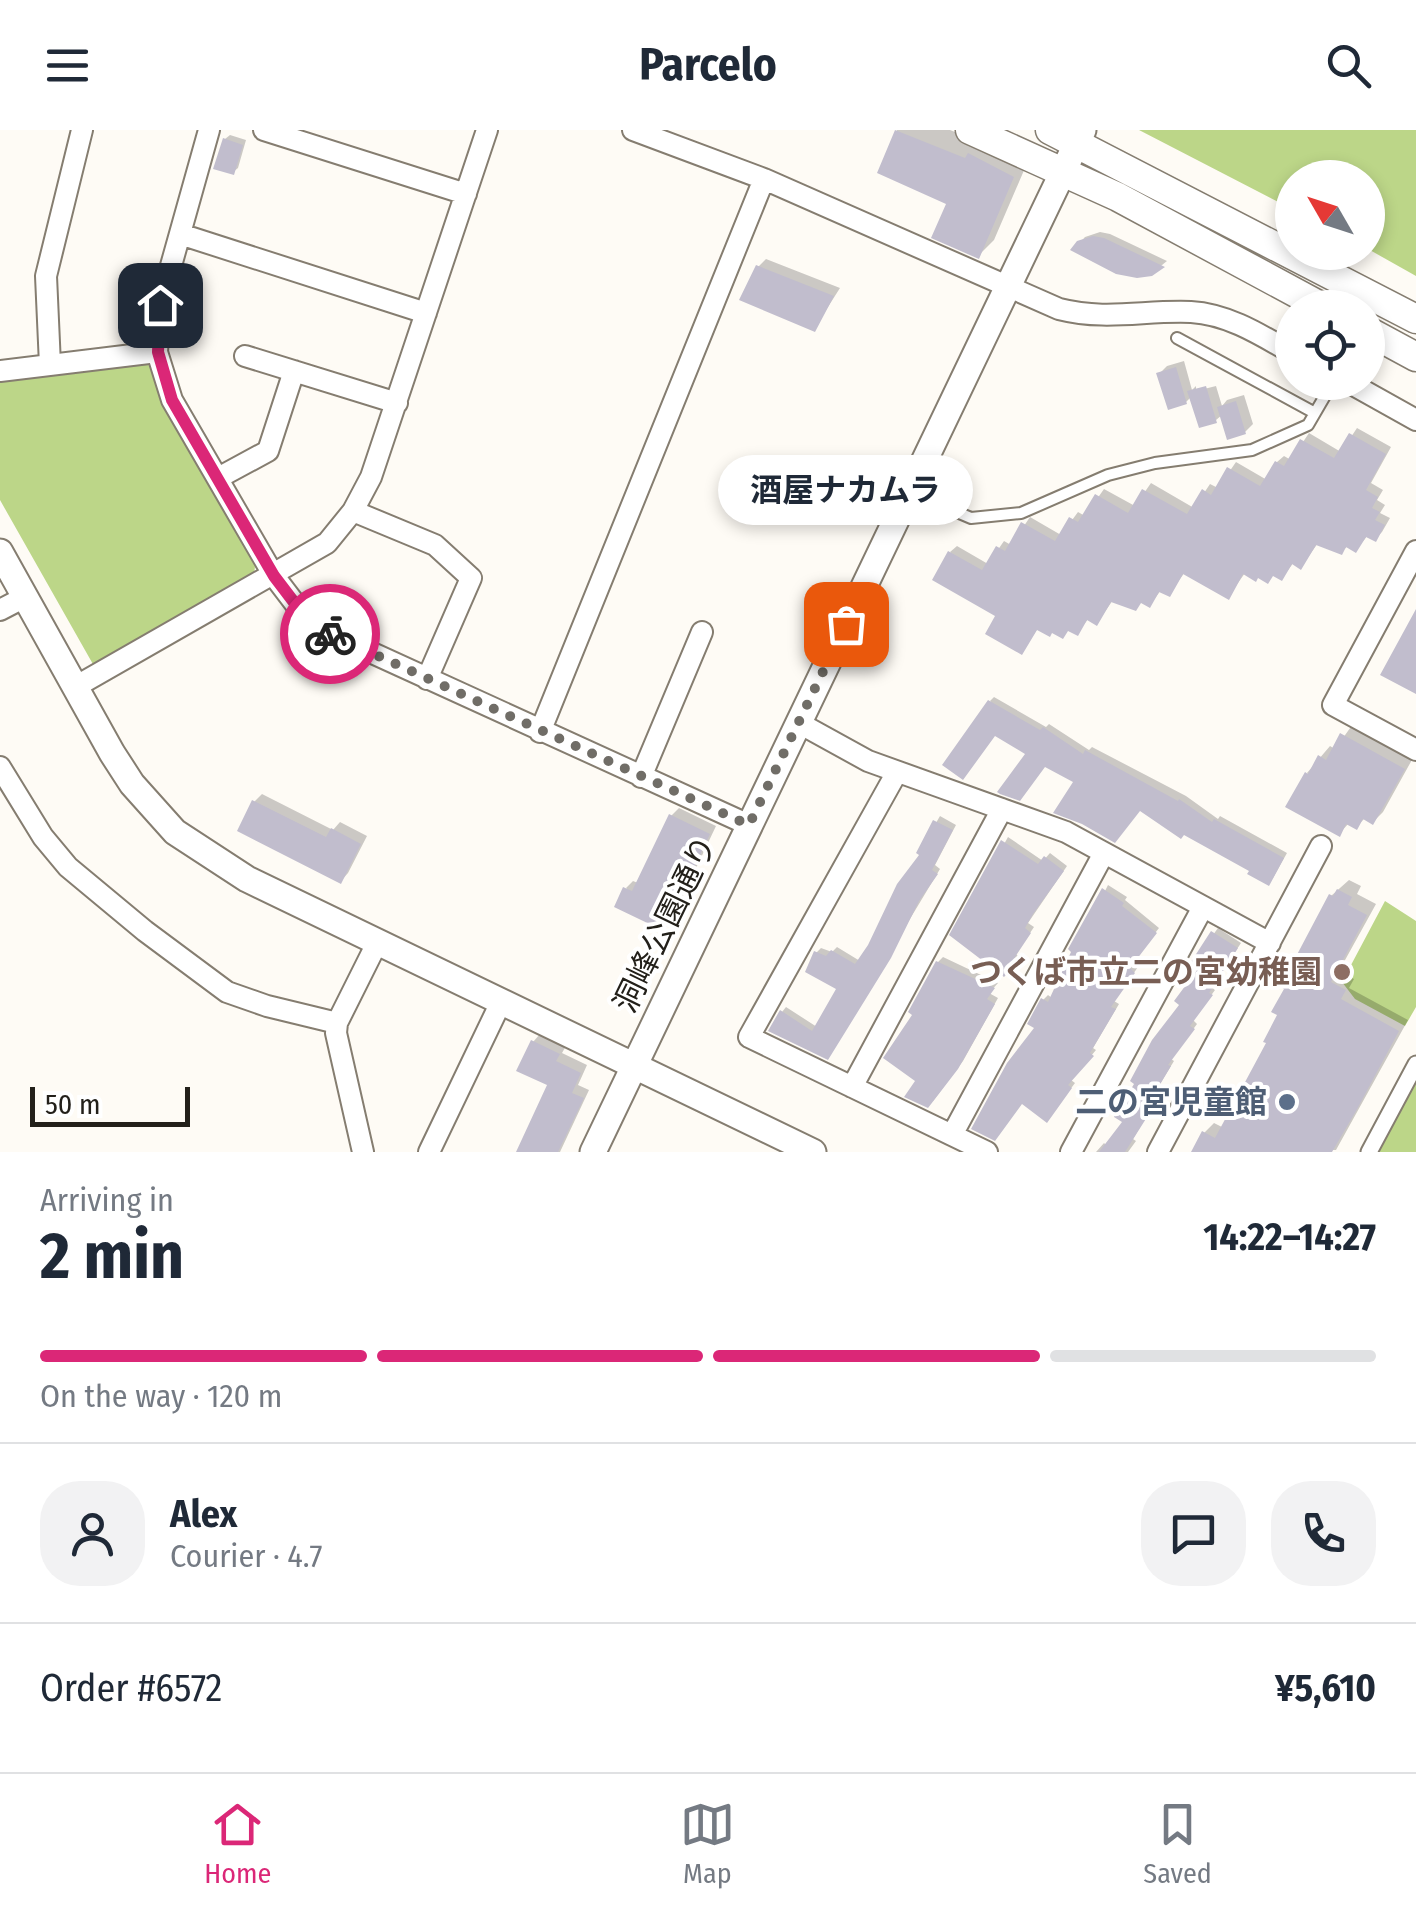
<!DOCTYPE html>
<html lang="en">
<head>
<meta charset="utf-8">
<style>
	:root { --surface:#fff; --page:#f2f2f3; --text:#1f2937; --muted:#747a83; --line:#e0e1e3; --accent:#db2777 }
	body { margin:0; font-family:"Fira Sans Condensed","Noto Sans JP",sans-serif; background:var(--page); color:var(--text); height:100vh; display:flex; flex-direction:column; font-size:38px; white-space:nowrap }
	* { box-sizing:border-box; margin:0 }
	p { font-size:32px; color:var(--muted) }
	.icon { flex:none; width:55px; height:55px; fill:none; stroke:currentColor; stroke-width:2; stroke-linecap:round; stroke-linejoin:round }
	.map { position:relative; height:1022px; overflow:hidden }
	.side { display:flex; flex-direction:column; background:var(--surface); flex:1 }
	.side>* { flex:none }
	.needle { width:65px; rotate:309deg }
	.tools { position:absolute; left:1275px; top:30px; display:grid; gap:20px }
	.tools a { display:grid; place-items:center; width:110px; height:110px; border-radius:50%; background:var(--surface); box-shadow:0 5px 15px #0003; font-size:50px }
	.scale { position:absolute; left:30px; bottom:25px; width:160px; box-sizing:border-box; padding-left:10px; border:5px solid #23201a; border-top:0; font-size:28px; line-height:35px; white-space:nowrap; color:#23201a; -webkit-text-stroke:8px #fff; paint-order:stroke }
	.pin { position:absolute; display:grid; place-items:center; width:85px; height:85px; color:#fff; margin:-42px; border-radius:20px; box-shadow:0 5px 15px #0006 }
	.courier { position:absolute; display:grid; place-items:center; width:100px; height:100px; margin:-50px; border:8px solid #db2777; border-radius:50%; background:#fff; color:#222; box-shadow:0 2px 12px #0007 }
	.bubble { position:absolute; height:70px; border-radius:35px; background:var(--surface); box-shadow:0 5px 15px #0003; font-size:32px; font-weight:700; line-height:70px; text-align:center }
	.headline em { font-style:normal; font-weight:700 }
	.headline div { display:flex; flex-direction:column-reverse }
	.headline { display:flex; align-items:center; justify-content:space-between; height:170px; padding:0 40px }
	h1 { font-size:65px; font-weight:700; line-height:75px }
	.bar { display:grid; grid-template-columns:repeat(4,1fr); gap:15px 10px; align-content:center; height:120px; padding:0 40px }
	.bar i { height:12px; border-radius:8px; background:var(--line) }
	.bar .selected { background:var(--accent) }
	.bar p { grid-column:span 4 }
	.line { display:flex; align-items:center; gap:25px; padding:0 40px; border-top:2px solid var(--line) }
	.line div { flex:1 }
	.round { display:grid; place-items:center; flex:none; width:105px; height:105px; border-radius:40px; background:var(--page) }
	header { display:flex; justify-content:space-between; align-items:center; height:130px; padding:0 40px; background:var(--surface); font-size:45px; font-weight:700 }
	.menu { display:flex; justify-content:space-around; align-items:center; height:140px; border-top:2px solid var(--line); background:var(--surface); font-size:28px; color:var(--muted) }
	.menu a { display:grid; justify-items:center; gap:5px }
	.menu .selected { color:var(--accent) }
	.map>svg:first-child { display:block }
	.green { fill:#bcd688 }
	.shadow { fill:#0003 }
	.building { fill:#c1bdcd }
	.lines { fill:none; stroke-linecap:round; stroke-linejoin:round }
	.service-casing { stroke:#857d70; stroke-width:14 }
	.pedestrian-casing { stroke:#857d70; stroke-width:19 }
	.minor-casing { stroke:#857d70; stroke-width:24 }
	.tertiary-casing { stroke:#857d70; stroke-width:29 }
	.secondary-casing { stroke:#857d70; stroke-width:31 }
	.service { stroke:#fff; stroke-width:10 }
	.pedestrian { stroke:#fff; stroke-width:15 }
	.minor { stroke:#fff; stroke-width:20 }
	.tertiary { stroke:#fff; stroke-width:25 }
	.secondary { stroke:#fff; stroke-width:28 }
	.done { stroke:#706d67; stroke-width:10; stroke-dasharray:0 18 }
	.route { stroke:#db2777; stroke-width:12 }
	.education-dot { fill:#8d6e63; stroke:#fff; stroke-width:4 }
	.service-dot { fill:#5c6f8a; stroke:#fff; stroke-width:4 }
	.labels { text-anchor:middle; stroke-width:8; stroke-linejoin:round; paint-order:stroke }
	.street-label { font-size:32px; fill:#23201a; stroke:#fff }
	.education-label { font-size:32px; font-weight:bold; fill:#785e54; stroke:#fff; text-anchor:end }
	.service-label { font-size:32px; font-weight:bold; fill:#4e5e75; stroke:#fff; text-anchor:end }
</style>
</head>
<body>
<header><svg class="icon" aria-label="menu" viewBox="0 0 24 24"><path d="M4 6h16M4 12h16M4 18h16"/></svg>Parcelo<svg class="icon" aria-label="search" viewBox="0 0 24 24"><circle cx="10" cy="10" r="6"/><path d="M15 15l6 6"/></svg></header>
<div class="map">
<svg width="1416" height="1022" viewBox="0 0 1416 1022">
	<rect width="100%" height="100%" fill="#fefbf5"/>
	<path class="green" d="M 1139,0 L 1416,0 L 1416,146 L 1368,119 L 1368,48 L 1292,48 L 1292,79 Z
		M 145,232 L 154,240 L 170,283 L 255,436 L 254,446 L 94,536 L 0,370 L 0,250 Z
		M 1385,771 L 1416,791 L 1416,877 L 1405,896 L 1355,869 L 1342,852 Z
		M 1416,946 L 1416,1022 L 1375,1022 Z"/>
	<path class="shadow" d="M 897,0 L 950,0 L 1028,31 L 994,110 L 978,126 L 949,73 L 881,42 Z
		M 230,5 L 246,10 L 238,38 L 233,42 L 225,9 Z
		M 1100,102 L 1110,104 L 1167,131 L 1151,144 L 1074,119 L 1085,107 Z
		M 766,129 L 840,158 L 814,199 L 758,137 Z
		M 1184,231 L 1192,260 L 1196,256 L 1196,261 L 1216,256 L 1222,276 L 1227,270 L 1244,265 L 1253,294 L 1245,302 L 1222,285 L 1216,290 L 1192,266 L 1186,272 L 1159,244 L 1167,236 Z
		M 1357,298 L 1391,317 L 1371,353 L 1383,360 L 1377,370 L 1385,375 L 1380,383 L 1390,388 L 1382,402 L 1375,409 L 1368,405 L 1356,420 L 1349,415 L 1341,422 L 1318,413 L 1301,437 L 1294,432 L 1282,448 L 1275,444 L 1245,443 L 1228,467 L 1185,442 L 1169,464 L 1161,460 L 1150,475 L 1143,471 L 1113,470 L 1097,493 L 1089,488 L 1077,503 L 1070,499 L 1038,498 L 1022,522 L 998,485 L 950,422 L 957,416 L 988,434 L 1004,411 L 1011,415 L 1030,387 L 1061,405 L 1078,382 L 1085,386 L 1104,359 L 1135,376 L 1151,353 L 1194,378 L 1210,354 L 1218,358 L 1236,332 L 1267,350 L 1277,332 L 1284,326 L 1291,330 L 1309,303 L 1341,322 Z
		M 994,567 L 1046,597 L 1049,594 L 1089,620 L 1092,617 L 1186,666 L 1218,689 L 1220,686 L 1287,723 L 1273,748 L 1252,740 L 1141,678 L 1076,651 L 1029,623 L 990,571 Z
		M 1353,594 L 1413,628 L 1383,682 L 1373,692 L 1365,688 L 1356,697 L 1349,693 L 1339,704 L 1307,643 L 1330,616 L 1335,619 Z
		M 262,664 L 333,700 L 340,692 L 367,706 L 348,743 L 341,751 L 254,672 Z
		M 679,678 L 716,696 L 671,791 L 663,798 L 626,758 L 633,751 L 638,753 L 671,686 Z
		M 940,686 L 956,695 L 935,735 L 940,739 L 827,927 L 782,882 L 786,877 L 817,897 L 840,858 L 816,823 L 821,818 L 832,822 L 837,817 L 860,831 L 923,724 L 919,722 Z
		M 1008,707 L 1043,731 L 1050,723 L 1067,736 L 1028,793 L 1034,797 L 1016,824 L 1019,827 L 1004,844 L 953,805 Z
		M 1349,750 L 1361,756 L 1357,764 L 1376,774 L 1339,841 L 1354,849 L 1349,858 L 1408,890 L 1336,1020 L 1193,1022 L 1204,1003 L 1214,993 L 1224,998 L 1259,932 L 1331,766 Z
		M 1108,755 L 1127,767 L 1125,770 L 1159,798 L 1132,833 L 1138,837 L 1114,871 L 1119,874 L 1093,918 L 1096,920 L 1071,950 L 1075,953 L 1051,985 L 1038,897 L 1043,870 L 1048,865 L 1052,868 Z
		M 1218,798 L 1241,813 L 1212,857 L 1215,860 L 1193,890 L 1197,894 L 1171,929 L 1174,931 L 1152,967 L 1156,970 L 1133,1009 L 1136,1011 L 1128,1022 L 1096,1022 L 1104,1013 L 1107,1016 L 1125,991 L 1201,840 L 1192,834 Z
		M 943,827 L 998,853 L 989,863 L 998,868 L 963,931 L 933,971 L 918,951 L 938,832 Z
		M 540,904 L 566,916 L 562,923 L 587,935 L 578,955 L 589,960 L 560,1022 L 519,1022 L 550,954 L 533,912 Z"/>
	<path class="building" d="M 895,0 L 965,28 L 968,23 L 1014,47 L 979,129 L 931,108 L 946,74 L 877,43 Z
		M 223,8 L 243,15 L 234,45 L 213,39 Z
		M 1093,106 L 1104,108 L 1165,137 L 1152,146 L 1137,148 L 1116,144 L 1070,120 L 1077,111 Z
		M 756,135 L 834,166 L 815,202 L 739,170 Z
		M 1176,237 L 1187,274 L 1168,280 L 1156,243 Z
		M 1206,256 L 1217,293 L 1199,298 L 1187,261 Z
		M 1236,271 L 1246,304 L 1227,310 L 1217,277 Z
		M 1349,303 L 1386,324 L 1366,360 L 1378,367 L 1372,378 L 1380,382 L 1375,390 L 1385,395 L 1376,412 L 1366,407 L 1356,423 L 1346,417 L 1342,425 L 1316,415 L 1301,440 L 1292,434 L 1282,451 L 1273,446 L 1268,454 L 1258,448 L 1256,452 L 1243,444 L 1229,470 L 1183,444 L 1170,467 L 1159,462 L 1150,478 L 1141,473 L 1136,481 L 1111,472 L 1097,496 L 1087,490 L 1078,506 L 1068,501 L 1063,509 L 1052,503 L 1050,507 L 1037,500 L 1022,525 L 985,504 L 995,486 L 932,450 L 948,421 L 982,440 L 996,416 L 1005,421 L 1021,392 L 1055,411 L 1069,387 L 1078,392 L 1095,364 L 1128,383 L 1142,359 L 1187,384 L 1202,359 L 1211,365 L 1227,337 L 1260,356 L 1275,331 L 1284,336 L 1300,309 L 1334,328 Z
		M 1416,479 L 1416,564 L 1380,545 Z
		M 988,570 L 1040,600 L 1043,597 L 1083,624 L 1085,620 L 1178,671 L 1179,669 L 1212,692 L 1214,689 L 1284,728 L 1269,756 L 1247,744 L 1249,741 L 1184,705 L 1181,709 L 1140,681 L 1115,713 L 1082,694 L 1053,683 L 1073,652 L 1045,637 L 1020,671 L 1000,664 L 997,662 L 1025,624 L 995,606 L 963,650 L 942,635 Z
		M 1340,603 L 1405,639 L 1373,695 L 1363,689 L 1357,700 L 1346,694 L 1340,707 L 1285,677 L 1305,642 L 1308,644 L 1318,625 L 1326,630 Z
		M 252,670 L 326,707 L 331,698 L 361,714 L 341,754 L 237,701 Z
		M 669,684 L 710,704 L 664,801 L 614,777 L 623,757 L 632,761 Z
		M 933,690 L 953,700 L 932,740 L 938,744 L 919,771 L 891,828 L 828,930 L 768,901 L 780,880 L 812,901 L 836,859 L 805,842 L 814,821 L 826,826 L 831,820 L 855,834 L 868,815 L 897,754 L 919,725 L 916,723 Z
		M 1001,710 L 1038,734 L 1044,726 L 1064,741 L 1033,784 L 1025,798 L 1031,803 L 1013,830 L 1017,833 L 1004,847 L 949,805 Z
		M 1102,758 L 1124,773 L 1122,776 L 1157,803 L 1130,838 L 1135,843 L 1111,877 L 1116,879 L 1090,923 L 1094,926 L 1068,955 L 1072,958 L 1047,993 L 1022,974 L 995,1011 L 971,999 L 1007,933 L 1034,898 L 1027,894 L 1041,868 L 1048,872 L 1071,822 L 1068,819 Z
		M 1337,759 L 1352,767 L 1348,775 L 1367,785 L 1331,852 L 1346,860 L 1341,869 L 1399,901 L 1356,981 L 1332,1022 L 1191,1022 L 1202,1001 L 1215,1008 L 1266,913 L 1263,912 L 1277,885 L 1271,882 L 1284,859 L 1281,857 L 1291,836 L 1329,764 L 1333,766 Z
		M 1211,801 L 1238,818 L 1209,863 L 1213,865 L 1190,896 L 1195,899 L 1168,935 L 1171,936 L 1149,973 L 1154,976 L 1125,1022 L 1099,1022 L 1122,992 L 1114,987 L 1134,954 L 1130,951 L 1152,910 L 1179,875 L 1174,871 L 1197,840 L 1189,835 Z
		M 936,831 L 995,858 L 987,869 L 995,874 L 958,939 L 928,978 L 904,967 L 915,951 L 883,928 L 912,885 L 908,882 Z
		M 531,910 L 560,924 L 556,931 L 581,943 L 572,963 L 584,968 L 558,1022 L 516,1022 L 547,955 L 516,941 Z"/>
	<g class="lines">
		<defs>
			<path id="service" d="M 1177,208 L 1315,283
				M 910,362 L 971,388 L 1021,383 L 1108,345 L 1155,333 L 1252,320 L 1308,295 L 1333,252"/>
			<path id="pedestrian" d="M 1369,1022 L 1416,934"/>
			<path id="minor" d="M 209,0 L 160,175 L 157,222 L 172,270 L 274,446 L 306,488 L 322,500 L 749,695
				M 264,0 L 466,64
				M 633,0 L 764,49 L 1059,179 C 1107,191 1144,180 1191,182 C 1228,184 1261,205 1292,223
				M 180,104 L 426,183
				M 245,226 L 397,273
				M 50,235 L 46,146 L 82,0
				M 0,241 L 157,222
				M 1348,252 L 1416,290
				M 218,348 L 268,321 L 294,241
				M 353,381 L 435,415 L 471,448 L 427,549
				M 1416,421 L 1333,575 L 1416,620
				M 0,480 L 25,467
				M 75,557 L 327,413 L 353,381 L 371,347 L 487,0
				M 799,593 L 868,631 L 1066,702 L 1270,813
				M 540,602 L 764,49
				M 0,637 L 43,707 L 68,737 L 145,801 L 227,862 L 267,876 L 337,893
				M 897,642 L 749,907 L 987,1022
				M 641,647 L 702,502
				M 852,957 L 1002,679
				M 952,1005 L 1104,723
				M 363,1022 L 336,903 L 337,893 L 377,813
				M 429,1022 L 501,872
				M 1071,1022 L 1203,777
				M 1158,1022 L 1321,716"/>
			<path id="tertiary" d="M 0,422 L 112,623 L 132,654 L 175,702 L 247,749 L 813,1022
				M 593,1022 L 1083,0"/>
			<path id="secondary" d="M 970,0 L 1118,67 L 1324,178
				M 1050,0 L 1416,189
				M 1368,201 L 1416,227"/>
		</defs>
		<use href="#service" class="service-casing"/>
		<use href="#pedestrian" class="pedestrian-casing"/>
		<use href="#minor" class="minor-casing"/>
		<use href="#tertiary" class="tertiary-casing"/>
		<use href="#secondary" class="secondary-casing"/>
		<use href="#service" class="service"/>
		<use href="#pedestrian" class="pedestrian"/>
		<use href="#minor" class="minor"/>
		<use href="#tertiary" class="tertiary"/>
		<use href="#secondary" class="secondary"/>
	</g>
	<g class="lines">
		<path class="done" d="M 330,504 L 749,695 L 846,494"/>
		<path class="route" d="M 160,175 L 158,222 L 172,270 L 274,446 L 306,488 L 330,504"/>
	</g>
	<circle class="education-dot" cx="1342" cy="842" r="10"/>
	<circle class="service-dot" cx="1287" cy="972" r="10"/>
	<g class="labels">
		<g class="street-label">
			<text transform="translate(665 794) rotate(-64)" y="11">洞峰公園通り</text>
		</g>
		<g class="education-label">
			<text x="1322" y="853">つくば市立二の宮幼稚園</text>
		</g>
		<g class="service-label">
			<text x="1267" y="983">二の宮児童館</text>
		</g>
	</g>
</svg>
<div class="tools">
<a><svg class="needle" viewBox="-14 -14 28 28"><path d="M0-13l5 13h-10z" fill="#e53935"/><path d="M0 13l5-13h-10z" fill="#747a83"/></svg></a>
<a><svg class="icon" aria-label="locate" viewBox="0 0 24 24"><circle cx="12" cy="12" r="6"/><path d="M12 2v4M12 18v4M2 12h4M18 12h4"/></svg></a>
</div>
<div class="scale">50 m</div>
<div class="pin" style="left:846px;top:494px;background:#ea580c"><svg class="icon" aria-label="bag" viewBox="0 0 24 24"><path d="M5 8h14l-1 12H6zM9 8a3 3 0 0 1 6 0"/></svg></div>
<div class="pin" style="left:160px;top:175px;background:#1f2937"><svg class="icon" aria-label="home" viewBox="0 0 24 24"><path d="M3 11l9-7 9 7M6 9v11h12V9"/></svg></div>
<div class="courier" style="left:330px;top:504px"><svg class="icon" aria-label="bike" viewBox="0 0 24 24"><circle cx="6" cy="16" r="4"/><circle cx="18" cy="16" r="4"/><path d="M6 16l4-8h5l3 8M10 8l3 8H6M13 5h3"/></svg></div>
<div class="bubble" style="left:718px;top:325px;width:255px">酒屋ナカムラ</div>
</div>
<section class="side">
<div class="headline"><div><h1>2 min</h1><p>Arriving in</p></div><em>14:22–14:27</em></div>
<div class="bar"><i class="selected"></i><i class="selected"></i><i class="selected"></i><i></i><p>On the way · 120 m</p></div>
<div class="line" style="height:180px"><a class="round"><svg class="icon" aria-label="person" viewBox="0 0 24 24"><circle cx="12" cy="8" r="4"/><path d="M4 21q1-7 8-7t8 7"/></svg></a><div><b>Alex</b><p>Courier · 4.7</p></div><a class="round"><svg class="icon" aria-label="chat" viewBox="0 0 24 24"><path d="M4 5h16v11H9l-5 4z"/></svg></a><a class="round"><svg class="icon" aria-label="phone" viewBox="0 0 24 24"><path d="M5 4h4l2 5-3 2q2 4 5 5l2-3 5 2v4C11 20 4 13 5 4z"/></svg></a></div>
<div class="line" style="height:130px"><div>Order #6572</div><b>¥5,610</b></div>
</section>
<nav class="menu">
<a class="selected"><svg class="icon" aria-label="home" viewBox="0 0 24 24"><path d="M3 11l9-7 9 7M6 9v11h12V9"/></svg>Home</a>
<a><svg class="icon" aria-label="map" viewBox="0 0 24 24"><path d="M3 6l6-2 6 2 6-2v14l-6 2-6-2-6 2zM9 4v14M15 6v14"/></svg>Map</a>
<a><svg class="icon" aria-label="saved" viewBox="0 0 24 24"><path d="M7 4h10v16l-5-4-5 4z"/></svg>Saved</a>
</nav>
</body>
</html>
